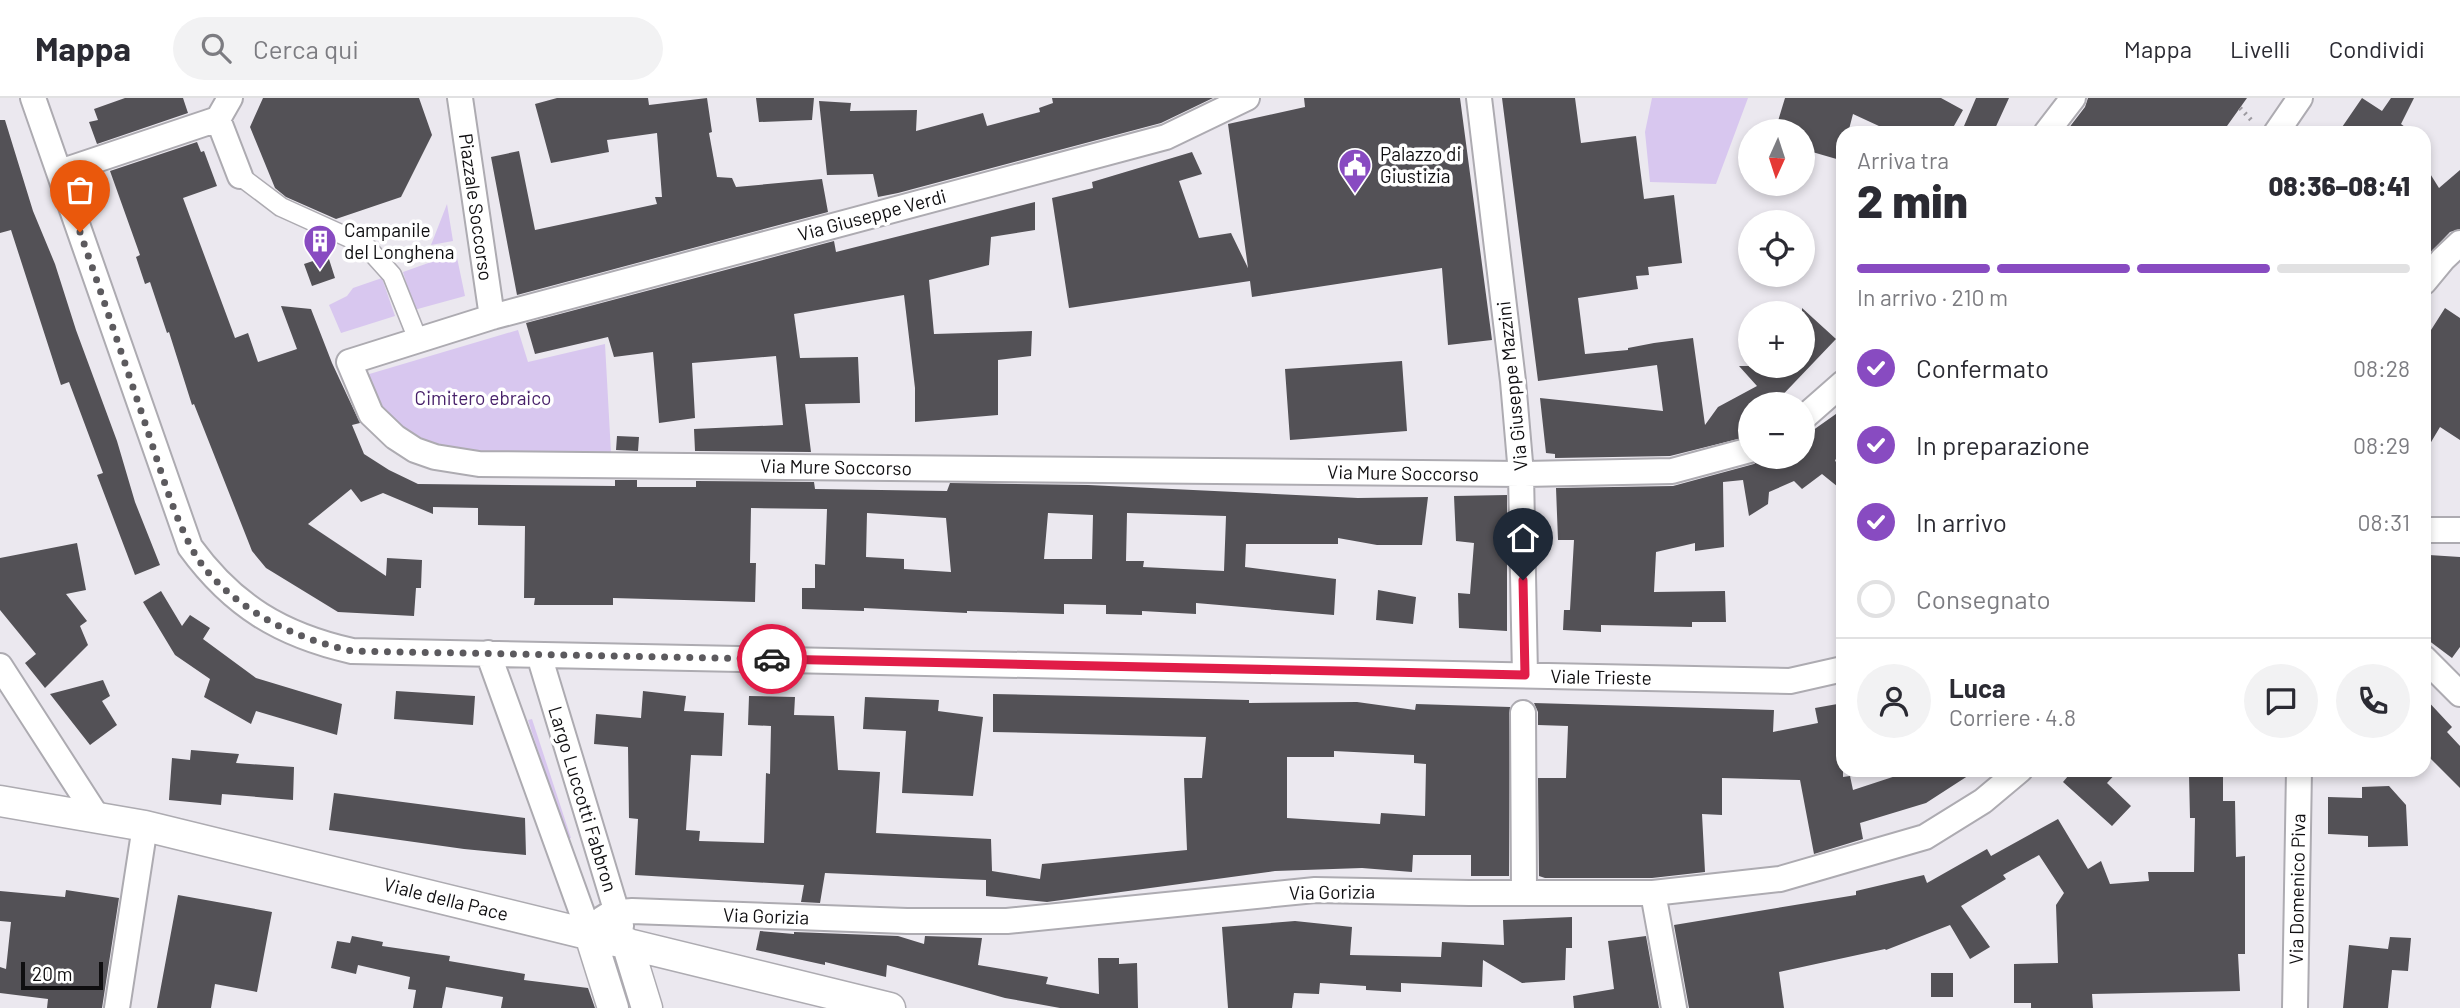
<!DOCTYPE html>
<html lang="it">
<head>
<meta charset="utf-8">
<style>
	:root { --surface:#fff; --page:#f2f2f3; --text:#2b2b33; --muted:#7c7c81; --line:#e1e1e2; --accent:#884bc1 }
	body { margin:0; font-family:Barlow,sans-serif; background:var(--page); color:var(--text); height:100vh; display:flex; flex-direction:column; font-size:26px; white-space:nowrap }
	* { box-sizing:border-box; margin:0 }
	p { font-size:23px; color:var(--muted) }
	.icon { flex:none; width:38px; height:38px; fill:none; stroke:currentColor; stroke-width:2; stroke-linecap:round; stroke-linejoin:round }
	.map { position:relative; flex:1; overflow:hidden }
	.drawer { position:absolute; left:1836px; top:28px; width:595px; height:651px; display:flex; flex-direction:column; background:var(--surface); border-radius:21px; box-shadow:0 4px 10px #0003 }
	.drawer>* { flex:none }
	.needle { width:46px; rotate:183deg }
	.tools { position:absolute; left:1738px; top:21px; display:grid; gap:14px }
	.tools a { display:grid; place-items:center; width:77px; height:77px; border-radius:50%; background:var(--surface); box-shadow:0 4px 10px #0003; font-size:35px }
	.scale { position:absolute; left:21px; bottom:18px; width:82px; box-sizing:border-box; padding-left:7px; border:4px solid #0f0e10; border-top:0; font-size:19px; line-height:24px; white-space:nowrap; color:#0f0e10; -webkit-text-stroke:5px #fff; paint-order:stroke }
	.pin { position:absolute; display:grid; place-items:center; width:60px; height:60px; color:#fff; margin:-72px -30px; border-radius:50% 50% 50% 0; rotate:-45deg; box-shadow:0 0 7px #0007 }
	.pin .icon { rotate:45deg }
	.courier { position:absolute; display:grid; place-items:center; width:70px; height:70px; margin:-35px; border:5px solid #e11d48; border-radius:50%; background:#fff; color:#222; box-shadow:0 2px 9px #0007 }
	.head em { font-style:normal; font-weight:800 }
	.head div { display:flex; flex-direction:column-reverse }
	.head { display:flex; align-items:center; justify-content:space-between; height:119px; padding:0 21px }
	h1 { font-size:46px; font-weight:800; line-height:52px }
	.bar { display:grid; grid-template-columns:repeat(4,1fr); gap:10px 7px; align-content:center; height:84px; padding:0 21px }
	.bar i { height:9px; border-radius:5px; background:var(--line) }
	.bar .on { background:var(--accent) }
	.bar p { grid-column:span 4 }
	.line { display:flex; align-items:center; gap:18px; padding:0 21px; border-top:2px solid var(--line) }
	.line div { flex:1 }
	.round { display:grid; place-items:center; flex:none; width:74px; height:74px; border-radius:37px; background:var(--page) }
	ol { padding:0 21px; list-style:none }
	li { display:flex; align-items:center; gap:21px; height:77px }
	li p { margin-inline-start:auto }
	li .icon { padding:7px; border-radius:50%; background:var(--accent); color:#fff; stroke-width:4 }
	li:last-child { color:var(--muted) }
	li i { width:38px; height:38px; border:4px solid var(--line); border-radius:50% }
	header { display:flex; align-items:center; gap:42px; box-sizing:border-box; height:98px; padding:0 35px; background:var(--surface); border-bottom:2px solid var(--line) }
	header strong { font-size:33px }
	nav { display:flex; gap:38px; margin-inline-start:auto; font-size:24px }
	.search { width:490px; height:63px; background:var(--page); display:flex; align-items:center; gap:18px; box-sizing:border-box; padding:0 24px; border-radius:38px; color:var(--muted); font-size:26px }
	.map>svg:first-child { display:block }
	.green { fill:#d8c7ef }
	.building { fill:#535156; fill-rule:evenodd }
	.lines { fill:none; stroke-linecap:round; stroke-linejoin:round }
	.pedestrian-casing { stroke:#adabb1; stroke-width:21 }
	.minor-casing { stroke:#adabb1; stroke-width:28 }
	.tertiary-casing { stroke:#adabb1; stroke-width:33 }
	.path { stroke:#9d9aa0; stroke-width:4.5; stroke-dasharray:2 5; stroke-linecap:butt }
	.pedestrian { stroke:#fff; stroke-width:18 }
	.minor { stroke:#fff; stroke-width:24 }
	.tertiary { stroke:#fff; stroke-width:30 }
	.done { stroke:#5c5a5e; stroke-width:7; stroke-dasharray:0 12.6 }
	.route { stroke:#e11d48; stroke-width:9 }
	.labels { text-anchor:middle; stroke-width:7; stroke-linejoin:round; paint-order:stroke }
	.poi-label { font-size:19px; fill:#0f0e10; stroke:#fff; text-anchor:start }
	.street-label { font-size:19px; fill:#0f0e10; stroke:#fff }
	.park-label { font-size:19px; fill:#48216a; stroke:#fff }
</style>
</head>
<body>
<header>
<strong>Mappa</strong>
<div class="search"><svg class="icon" aria-label="search" viewBox="0 0 24 24"><circle cx="10" cy="10" r="6"/><path d="M15 15l6 6"/></svg>Cerca qui</div>
<nav><a>Mappa</a><a>Livelli</a><a>Condividi</a></nav>
</header>
<div class="map">
<svg width="2460" height="910" viewBox="0 0 2460 910">
	<rect width="100%" height="100%" fill="#ebe8ef"/>
	<path class="green" d="M 1652,0 L 1748,0 L 1716,86 L 1650,84 L 1645,34 Z
		M 447,106 L 453,143 L 431,147 Z
		M 455,150 L 465,198 L 414,212 L 403,174 L 434,163 L 433,155 Z
		M 382,180 L 395,218 L 341,235 L 329,207 L 347,198 L 353,190 Z
		M 518,232 L 528,264 L 605,246 L 611,355 L 551,357 L 464,355 L 432,349 L 401,331 L 380,309 L 366,277 Z
		M 532,621 L 571,740 L 567,741 L 528,622 Z"/>
	<path class="building" d="M 125,0 L 183,0 L 188,15 L 97,46 L 89,24 L 98,22 L 94,11 Z
		M 263,0 L 419,0 L 432,37 L 401,99 L 336,121 L 286,99 L 275,90 L 250,29 Z
		M 557,0 L 648,0 L 649,7 L 707,0 L 712,34 L 709,35 L 717,79 L 732,80 L 736,89 L 822,81 L 828,114 L 517,197 L 491,59 L 519,53 L 535,132 L 657,106 L 655,99 L 662,99 L 657,35 L 607,42 L 609,54 L 551,65 L 535,6 Z
		M 756,0 L 814,0 L 812,22 L 759,24 Z
		M 1052,0 L 1213,0 L 1161,25 L 898,95 L 878,99 L 873,76 L 827,77 L 819,3 L 851,5 L 850,13 L 917,12 L 916,33 L 983,15 L 987,28 L 1040,14 L 1039,10 L 1053,5 Z
		M 1304,0 L 1460,0 L 1492,242 L 1448,247 L 1442,170 L 1252,199 L 1250,183 L 1069,210 L 1052,100 L 1093,90 L 1092,84 L 1192,54 L 1202,76 L 1179,83 L 1199,140 L 1231,135 L 1248,170 L 1228,26 L 1305,9 Z
		M 1502,0 L 1575,0 L 1581,45 L 1636,38 L 1644,101 L 1674,97 L 1682,165 L 1648,169 L 1649,177 L 1636,178 L 1638,191 L 1578,200 L 1585,256 L 1628,252 L 1628,250 L 1654,245 L 1693,240 L 1705,327 L 1718,309 L 1757,288 L 1739,268 L 1802,268 L 1802,210 L 1836,241 L 1774,306 L 1750,306 L 1750,338 L 1670,358 L 1555,360 L 1555,356 L 1546,355 L 1540,300 L 1663,313 L 1657,267 L 1538,283 Z
		M 1785,0 L 1941,0 L 1963,12 L 1950,35 L 1894,35 L 1853,16 L 1848,35 L 1843,35 L 1843,51 L 1840,62 L 1802,51 L 1802,33 L 1775,33 Z
		M 1976,0 L 2009,0 L 1993,35 L 1961,35 Z
		M 2088,0 L 2247,0 L 2222,35 L 2065,35 L 2085,9 Z
		M 2362,0 L 2382,13 L 2391,0 L 2414,0 L 2401,26 L 2413,35 L 2338,35 Z
		M 0,22 L 5,22 L 33,113 L 55,166 L 76,232 L 117,343 L 135,404 L 160,467 L 135,477 L 97,377 L 103,375 L 69,284 L 61,287 L 11,132 L 0,135 Z
		M 197,44 L 201,54 L 204,53 L 217,88 L 183,100 L 235,240 L 248,235 L 258,264 L 297,251 L 281,208 L 311,211 L 332,265 L 360,325 L 352,327 L 364,356 L 389,372 L 418,386 L 615,388 L 615,382 L 637,382 L 637,389 L 696,389 L 696,383 L 814,384 L 815,391 L 947,393 L 950,385 L 1088,387 L 1358,400 L 1428,399 L 1422,447 L 1377,447 L 1338,440 L 1338,446 L 1246,446 L 1245,469 L 1336,481 L 1334,517 L 1196,505 L 1196,516 L 1142,513 L 1142,517 L 1106,516 L 1106,507 L 1064,506 L 1064,516 L 967,513 L 967,515 L 864,510 L 864,513 L 802,511 L 802,490 L 815,490 L 815,466 L 825,467 L 827,411 L 751,410 L 750,465 L 756,465 L 755,504 L 613,500 L 613,507 L 534,507 L 535,500 L 524,500 L 525,428 L 478,427 L 478,410 L 433,409 L 433,416 L 383,395 L 361,404 L 351,391 L 308,426 L 386,478 L 387,460 L 422,462 L 421,490 L 416,490 L 414,518 L 338,514 L 266,470 L 252,453 L 194,306 L 192,307 L 169,234 L 167,235 L 150,184 L 145,186 L 136,159 L 140,157 L 110,73 ZM 867,415 L 946,420 L 951,474 L 904,471 L 904,461 L 866,459 ZM 1048,415 L 1093,417 L 1092,461 L 1044,461 ZM 1127,415 L 1226,418 L 1224,473 L 1143,469 L 1144,463 L 1126,463 Z
		M 2424,66 L 2439,90 L 2460,72 L 2460,131 L 2450,134 L 2424,161 Z
		M 1035,104 L 1035,132 L 991,139 L 989,167 L 929,182 L 934,236 L 1032,233 L 1031,258 L 998,262 L 998,317 L 915,324 L 915,290 L 904,197 L 794,216 L 800,260 L 858,259 L 860,305 L 805,306 L 811,354 L 695,353 L 694,331 L 783,327 L 776,258 L 692,265 L 695,320 L 659,325 L 653,254 L 614,259 L 608,239 L 535,256 L 526,225 L 834,143 L 836,154 Z
		M 328,158 L 335,180 L 312,188 L 304,166 Z
		M 2445,210 L 2460,220 L 2460,342 L 2440,329 L 2424,356 L 2424,243 Z
		M 1402,263 L 1407,333 L 1290,342 L 1285,271 Z
		M 1843,311 L 1843,356 L 1835,362 L 1843,380 L 1843,393 L 1822,376 L 1802,391 L 1794,383 L 1769,394 L 1768,406 L 1749,418 L 1743,382 L 1723,384 L 1724,449 L 1695,453 L 1695,445 L 1656,454 L 1654,494 L 1725,493 L 1726,524 L 1692,524 L 1692,529 L 1601,527 L 1601,534 L 1563,532 L 1564,512 L 1570,512 L 1574,442 L 1558,442 L 1556,390 L 1673,388 L 1754,366 L 1763,359 L 1802,359 L 1802,340 Z
		M 617,338 L 639,339 L 638,353 L 616,352 Z
		M 1507,397 L 1507,533 L 1459,530 L 1458,495 L 1470,496 L 1474,445 L 1456,443 L 1454,398 Z
		M 77,445 L 86,492 L 66,496 L 87,523 L 80,528 L 88,547 L 45,590 L 25,565 L 36,556 L 0,512 L 0,460 Z
		M 2429,457 L 2460,459 L 2460,549 L 2452,560 L 2424,539 Z
		M 1378,492 L 1416,499 L 1413,526 L 1376,522 Z
		M 161,493 L 182,528 L 190,517 L 210,530 L 203,541 L 256,580 L 342,606 L 337,637 L 256,613 L 251,626 L 204,599 L 210,581 L 175,557 L 143,504 Z
		M 103,582 L 110,598 L 102,603 L 117,627 L 90,647 L 50,596 Z
		M 396,593 L 475,598 L 473,627 L 394,621 Z
		M 643,593 L 686,598 L 684,613 L 724,615 L 722,658 L 691,657 L 686,732 L 700,733 L 699,743 L 764,745 L 766,675 L 770,676 L 771,628 L 748,627 L 749,598 L 795,599 L 794,617 L 834,618 L 838,672 L 880,674 L 876,735 L 991,741 L 992,773 L 1040,781 L 1042,766 L 1187,752 L 1184,680 L 1202,680 L 1206,639 L 993,634 L 993,596 L 1249,602 L 1249,605 L 1357,604 L 1415,612 L 1416,606 L 1510,609 L 1509,778 L 1471,778 L 1471,757 L 1413,757 L 1412,774 L 1362,770 L 1275,773 L 1047,804 L 986,798 L 986,782 L 825,775 L 820,805 L 801,804 L 804,787 L 635,777 L 638,721 L 629,720 L 628,649 L 594,646 L 596,616 L 641,620 ZM 1334,653 L 1414,657 L 1414,665 L 1426,666 L 1425,718 L 1381,715 L 1380,726 L 1287,720 L 1287,659 L 1334,659 Z
		M 865,599 L 939,602 L 938,613 L 983,619 L 973,698 L 902,695 L 906,633 L 863,631 Z
		M 2424,599 L 2452,629 L 2447,634 L 2460,648 L 2460,690 L 2426,656 L 2424,658 Z
		M 1534,605 L 1774,612 L 1773,634 L 1818,625 L 1815,610 L 1843,605 L 1843,679 L 1850,678 L 1853,692 L 1914,672 L 1977,672 L 1926,705 L 1860,725 L 1863,741 L 1814,756 L 1800,682 L 1722,680 L 1722,717 L 1702,716 L 1705,774 L 1652,780 L 1545,780 L 1539,778 L 1538,680 L 1566,680 L 1568,628 L 1538,627 L 1538,614 Z
		M 191,652 L 239,656 L 236,665 L 294,669 L 293,702 L 222,696 L 221,707 L 169,702 L 172,660 L 190,662 Z
		M 2073,672 L 2119,672 L 2107,685 L 2131,708 L 2112,728 L 2063,684 Z
		M 2189,677 L 2223,677 L 2223,703 L 2235,703 L 2236,759 L 2245,758 L 2245,856 L 2238,856 L 2240,893 L 2092,896 L 2093,910 L 2031,910 L 2031,905 L 2014,905 L 2014,866 L 2058,865 L 2056,807 L 2064,795 L 2039,757 L 2003,777 L 2006,781 L 1961,808 L 1990,849 L 1970,861 L 1950,827 L 1886,852 L 1885,851 L 1779,874 L 1784,910 L 1689,910 L 1674,827 L 1856,797 L 1856,793 L 1924,777 L 1927,785 L 1987,751 L 1991,758 L 2058,721 L 2088,771 L 2101,763 L 2110,786 L 2149,783 L 2148,774 L 2194,774 L 2195,720 L 2190,720 Z
		M 2389,688 L 2406,707 L 2408,748 L 2368,749 L 2368,738 L 2328,736 L 2328,699 L 2362,700 L 2362,689 Z
		M 334,695 L 525,720 L 526,757 L 464,751 L 329,732 Z
		M 66,792 L 119,800 L 102,910 L 47,910 L 48,901 L 0,895 L 0,869 L 6,871 L 11,824 L 0,823 L 0,793 L 65,799 Z
		M 178,797 L 272,814 L 257,894 L 215,886 L 211,910 L 157,910 Z
		M 1572,819 L 1572,850 L 1566,850 L 1565,882 L 1522,885 L 1483,862 L 1482,889 L 1401,885 L 1401,894 L 1366,892 L 1366,888 L 1320,885 L 1319,896 L 1294,895 L 1292,910 L 1228,910 L 1222,829 L 1295,823 L 1352,829 L 1350,857 L 1441,859 L 1442,844 L 1504,847 L 1503,822 Z
		M 760,833 L 794,836 L 794,834 L 898,838 L 924,846 L 925,838 L 982,840 L 978,867 L 1048,879 L 1046,886 L 1099,896 L 1098,860 L 1119,860 L 1119,866 L 1137,865 L 1138,910 L 1060,910 L 1005,900 L 887,867 L 886,879 L 825,864 L 825,867 L 756,852 Z
		M 352,838 L 383,844 L 382,848 L 450,858 L 449,863 L 525,876 L 524,882 L 588,890 L 595,910 L 501,910 L 503,899 L 446,889 L 442,910 L 413,910 L 416,892 L 408,891 L 410,879 L 358,867 L 356,876 L 331,870 L 337,843 L 350,845 Z
		M 1646,838 L 1659,910 L 1574,910 L 1573,898 L 1614,891 L 1608,843 Z
		M 2390,839 L 2411,840 L 2408,873 L 2392,872 L 2388,910 L 2343,910 L 2349,847 L 2388,851 Z
		M 1931,875 L 1953,875 L 1953,899 L 1931,899 Z"/>
	<g class="lines">
		<defs>
			<path id="pedestrian" d="M 240,78 L 281,109 L 365,147 L 392,177 L 418,242"/>
			<path id="minor" d="M 33,0 L 190,449 C 233,508 281,537 352,553 L 1790,583 L 1843,571
				M 460,0 L 492,219
				M 1247,0 L 1166,39 L 492,219 L 349,264 L 371,316 L 395,339 L 415,352 L 435,359 L 479,366 L 1521,376 L 1672,373 L 1750,352
				M 1479,0 L 1513,283 L 1521,376 L 1525,577
				M 218,21 L 240,78
				M 2046,35 L 2073,0
				M 2276,35 L 2300,0
				M 60,74 L 218,21 L 230,0
				M 2424,184 L 2443,161 L 2460,145
				M 1802,321 L 1843,285
				M 2424,432 L 2460,432
				M 488,555 L 590,837
				M 539,557 L 621,828
				M 2424,560 L 2460,596
				M 0,568 L 98,720
				M 1523,615 L 1524,794
				M 1653,795 L 1674,910
				M 590,837 C 599,817 611,814 632,813 L 907,823 L 1007,823 L 1315,792 L 1469,795 L 1653,795 L 1780,781 L 1925,739 L 1983,703 L 2020,672
				M 117,910 L 145,728
				M 2295,910 L 2299,672"/>
			<path id="tertiary" d="M 0,703 L 145,728 L 890,910
				M 590,837 L 613,910
				M 627,845 L 647,910"/>
		</defs>
		<use href="#pedestrian" class="pedestrian-casing"/>
		<use href="#minor" class="minor-casing"/>
		<use href="#tertiary" class="tertiary-casing"/>
		<path class="path" d="M 2240,10 L 2254,25"/>
		<use href="#pedestrian" class="pedestrian"/>
		<use href="#minor" class="minor"/>
		<use href="#tertiary" class="tertiary"/>
	</g>
	<g class="lines">
		<path class="done" d="M 80,134 C 103,200 125,265 147,331 C 161,372 179,439 206,472 C 245,517 295,540 352,553 L 772,561"/>
		<path class="route" d="M 772,561 L 1525,577 L 1523,482"/>
	</g>
	<defs>
		<symbol id="civic-pin" viewBox="-11 -11 22 30"><path d="M0 17L-7.5 6A9.5 9.5 0 1 1 7.5 6Z" fill="#884bc1" stroke="#fff"/><path d="M-.6-6.5H3V-4.5H.6V-3L4-1V1h2V6H-6V1h2V-1L-.6-3ZM-1.2 2.5V6h2.4V2.5Z" fill="#fff"/></symbol>
		<symbol id="building-pin" viewBox="-11 -11 22 30"><path d="M0 17L-7.5 6A9.5 9.5 0 1 1 7.5 6Z" fill="#884bc1" stroke="#fff"/><path d="M-4-6H4V6H1V3H-1V6H-4ZM-2.5-4.3h1.7v1.8h-1.7ZM.8-4.3h1.7v1.8H.8ZM-2.5-1h1.7V.8h-1.7ZM.8-1h1.7V.8H.8Z" fill="#fff"/></symbol>
	</defs>
	<g fill-rule="evenodd">
		<use href="#civic-pin" x="1336" y="48" width="38" height="52"/>
		<use href="#building-pin" x="301" y="124" width="38" height="52"/>
	</g>
	<g class="labels">
		<g class="poi-label">
			<text x="1380" y="63">Palazzo di<tspan x="1380" dy="22">Giustizia</tspan></text>
			<text x="344" y="139">Campanile<tspan x="344" dy="22">del Longhena</tspan></text>
		</g>
		<g class="street-label">
			<text transform="translate(476 109) rotate(82)" y="7">Piazzale Soccorso</text>
			<text transform="translate(872 117) rotate(-15)" y="7">Via Giuseppe Verdi</text>
			<text transform="translate(1512 288) rotate(-96)" y="7">Via Giuseppe Mazzini</text>
			<text transform="translate(836 369) rotate(1)" y="7">Via Mure Soccorso</text>
			<text transform="translate(1403 375) rotate(1)" y="7">Via Mure Soccorso</text>
			<text transform="translate(1601 579) rotate(1)" y="7">Viale Trieste</text>
			<text transform="translate(583 701) rotate(73)" y="7">Largo Luccotti Fabbron</text>
			<text transform="translate(2297 791) rotate(-89)" y="7">Via Domenico Piva</text>
			<text transform="translate(1332 794) rotate(-1)" y="7">Via Gorizia</text>
			<text transform="translate(446 801) rotate(14)" y="7">Viale della Pace</text>
			<text transform="translate(766 818) rotate(2)" y="7">Via Gorizia</text>
		</g>
		<g class="park-label">
			<text x="483" y="307">Cimitero ebraico</text>
		</g>
	</g>
</svg>
<div class="tools">
<a><svg class="needle" viewBox="-14 -14 28 28"><path d="M0-13l5 13h-10z" fill="#e53935"/><path d="M0 13l5-13h-10z" fill="#7c7c81"/></svg></a>
<a><svg class="icon" aria-label="locate" viewBox="0 0 24 24"><circle cx="12" cy="12" r="6"/><path d="M12 2v4M12 18v4M2 12h4M18 12h4"/></svg></a>
<a>+</a>
<a>−</a>
</div>
<div class="scale">20 m</div>
<div class="pin" style="left:80px;top:134px;background:#ea580c"><svg class="icon" aria-label="bag" viewBox="0 0 24 24"><path d="M5 8h14l-1 12H6zM9 8a3 3 0 0 1 6 0"/></svg></div>
<div class="pin" style="left:1523px;top:482px;background:#1f2937"><svg class="icon" aria-label="home" viewBox="0 0 24 24"><path d="M3 11l9-7 9 7M6 9v11h12V9"/></svg></div>
<div class="courier" style="left:772px;top:561px"><svg class="icon" aria-label="car" viewBox="0 0 24 24"><path d="M5 17H2v-5l4-1 3-4h7l3 4 3 1v5h-3M9 17h6M6 11h13"/><circle cx="7" cy="17" r="2"/><circle cx="17" cy="17" r="2"/></svg></div>
<section class="drawer">
<div class="head"><div><h1>2 min</h1><p>Arriva tra</p></div><em>08:36–08:41</em></div>
<div class="bar"><i class="on"></i><i class="on"></i><i class="on"></i><i></i><p>In arrivo · 210 m</p></div>
<ol>
<li><svg class="icon" aria-label="check" viewBox="0 0 24 24"><path d="M5 12l5 5 9-10"/></svg>Confermato<p>08:28</p></li>
<li><svg class="icon" aria-label="check" viewBox="0 0 24 24"><path d="M5 12l5 5 9-10"/></svg>In preparazione<p>08:29</p></li>
<li><svg class="icon" aria-label="check" viewBox="0 0 24 24"><path d="M5 12l5 5 9-10"/></svg>In arrivo<p>08:31</p></li>
<li><i></i>Consegnato</li>
</ol>
<div class="line" style="height:126px"><a class="round"><svg class="icon" aria-label="person" viewBox="0 0 24 24"><circle cx="12" cy="8" r="4"/><path d="M4 21q1-7 8-7t8 7"/></svg></a><div><b>Luca</b><p>Corriere · 4.8</p></div><a class="round"><svg class="icon" aria-label="chat" viewBox="0 0 24 24"><path d="M4 5h16v11H9l-5 4z"/></svg></a><a class="round"><svg class="icon" aria-label="phone" viewBox="0 0 24 24"><path d="M5 4h4l2 5-3 2q2 4 5 5l2-3 5 2v4C11 20 4 13 5 4z"/></svg></a></div>
</section>
</div>
</body>
</html>
